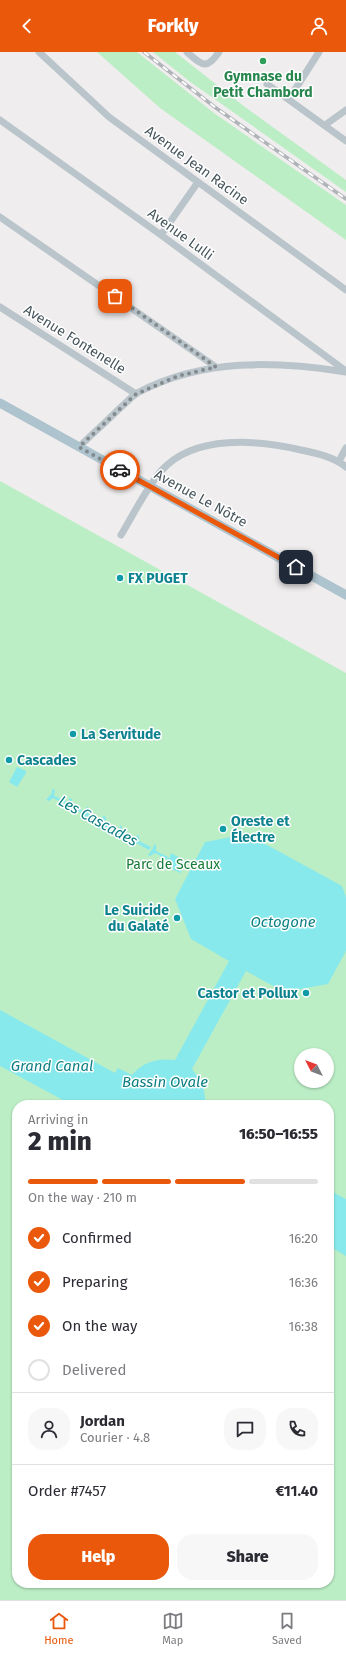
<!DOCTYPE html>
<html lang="en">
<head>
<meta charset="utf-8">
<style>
	:root { --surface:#fff; --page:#f7f7f7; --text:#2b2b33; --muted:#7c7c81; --line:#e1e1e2; --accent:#ea580c }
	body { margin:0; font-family:"Fira Sans",sans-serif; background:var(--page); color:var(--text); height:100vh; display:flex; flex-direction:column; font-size:15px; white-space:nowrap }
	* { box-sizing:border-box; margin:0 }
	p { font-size:13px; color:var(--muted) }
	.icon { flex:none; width:22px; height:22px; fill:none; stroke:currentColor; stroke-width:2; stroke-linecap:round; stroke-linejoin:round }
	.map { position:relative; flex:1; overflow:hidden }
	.details { position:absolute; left:12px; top:1048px; width:322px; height:488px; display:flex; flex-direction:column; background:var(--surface); border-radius:16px; box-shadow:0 1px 3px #0004 }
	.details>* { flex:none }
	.needle { width:26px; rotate:312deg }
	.controls { position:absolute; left:294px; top:996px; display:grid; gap:8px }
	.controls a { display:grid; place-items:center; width:40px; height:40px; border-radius:50%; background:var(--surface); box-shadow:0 1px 3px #0004; font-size:20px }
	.pin { position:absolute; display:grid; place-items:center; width:34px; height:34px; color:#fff; margin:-17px; border-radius:8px; box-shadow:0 2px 6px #0006 }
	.courier { position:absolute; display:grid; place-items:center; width:40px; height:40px; margin:-20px; border:3px solid #ea580c; border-radius:50%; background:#fff; color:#222; box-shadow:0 1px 5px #0007 }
	.overview em { font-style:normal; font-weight:800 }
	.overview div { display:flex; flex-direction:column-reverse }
	.overview { display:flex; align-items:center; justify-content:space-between; height:68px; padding:0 16px }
	h1 { font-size:26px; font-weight:800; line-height:30px }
	.bar { display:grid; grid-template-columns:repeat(4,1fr); gap:6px 4px; align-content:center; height:48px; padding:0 16px }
	.bar i { height:5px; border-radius:3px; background:var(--line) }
	.bar .selected { background:var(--accent) }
	.bar p { grid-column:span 4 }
	.line { display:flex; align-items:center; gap:10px; padding:0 16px; border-top:1px solid var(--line) }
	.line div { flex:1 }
	.round { display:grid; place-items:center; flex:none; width:42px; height:42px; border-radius:16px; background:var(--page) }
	ol { padding:0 16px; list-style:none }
	li { display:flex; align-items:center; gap:12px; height:44px }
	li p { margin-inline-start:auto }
	li .icon { padding:4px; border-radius:50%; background:var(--accent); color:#fff; stroke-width:4 }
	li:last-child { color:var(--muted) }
	li i { width:22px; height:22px; border:2px solid var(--line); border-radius:50% }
	.button { display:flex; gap:8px; margin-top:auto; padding:8px 16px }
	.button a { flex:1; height:46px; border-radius:16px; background:var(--accent); color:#fff; font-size:16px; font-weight:800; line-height:46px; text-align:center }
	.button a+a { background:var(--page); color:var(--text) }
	header { display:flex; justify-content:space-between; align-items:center; height:52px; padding:0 16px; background:var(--accent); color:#fff; font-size:18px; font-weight:800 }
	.dock { display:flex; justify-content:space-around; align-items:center; height:56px; border-top:1px solid var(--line); background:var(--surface); font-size:11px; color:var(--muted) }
	.dock a { display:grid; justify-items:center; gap:2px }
	.dock .selected { color:var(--accent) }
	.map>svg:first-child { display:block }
	.green { fill:#bbeec5; fill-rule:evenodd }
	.water { fill:#88e9ec }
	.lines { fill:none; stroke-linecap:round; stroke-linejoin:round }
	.stream { stroke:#88e9ec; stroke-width:2 }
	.minor { stroke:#b9c5cb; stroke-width:7 }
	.major { stroke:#adc3cd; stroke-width:9 }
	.rail-casing { stroke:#b0b4b8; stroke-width:3.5 }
	.rail { stroke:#fff; stroke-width:2; stroke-dasharray:6; stroke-linecap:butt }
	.done { stroke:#828a8e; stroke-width:4; stroke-dasharray:0 7.2 }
	.route { stroke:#ea580c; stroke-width:5 }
	.leisure-dot { fill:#2e9e5b; stroke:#fff; stroke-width:1.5 }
	.culture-dot { fill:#0f9aa8; stroke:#fff; stroke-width:1.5 }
	.labels { text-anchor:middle; stroke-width:3; stroke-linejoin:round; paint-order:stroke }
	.leisure-label { font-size:14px; font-weight:bold; fill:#27864d; stroke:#fff }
	.street-label { font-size:14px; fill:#46555b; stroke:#fff }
	.culture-label { font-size:14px; font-weight:bold; fill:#0d838f; stroke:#fff; text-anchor:start }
	.park-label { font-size:14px; fill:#177c37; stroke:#fff }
	.water-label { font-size:15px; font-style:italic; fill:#0d7f82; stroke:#fff }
</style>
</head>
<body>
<header><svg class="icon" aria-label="back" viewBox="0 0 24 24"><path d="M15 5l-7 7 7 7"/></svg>Forkly<svg class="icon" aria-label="person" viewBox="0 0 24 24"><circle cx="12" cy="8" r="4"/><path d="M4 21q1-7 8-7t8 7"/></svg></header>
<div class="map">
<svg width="346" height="1548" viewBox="0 0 346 1548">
	<rect width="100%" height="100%" fill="#f0edee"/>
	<path class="green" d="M 97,0 L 137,0 L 214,61 L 346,153 L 346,188 L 160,56 Z
		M 153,0 L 175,0 L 245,55 L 346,128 L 346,140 L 189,29 Z
		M 0,429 L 346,621 L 346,1548 L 0,1548 ZM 301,1003 L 327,1003 L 327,1029 L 301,1029 ZM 17,1053 L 329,1053 L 329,1531 L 17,1531 Z"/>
	<path class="water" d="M 17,715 L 26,719 L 26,721 L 17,735 L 9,730 Z
		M 52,737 L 55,738 L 54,744 L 66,749 L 65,752 L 53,746 L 49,749 L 46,748 L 52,741 Z
		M 69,746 L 72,747 L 71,753 L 83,759 L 82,761 L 70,755 L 66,758 L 63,757 L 69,750 Z
		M 86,755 L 89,756 L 88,762 L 100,768 L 99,771 L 87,764 L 83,768 L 80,766 L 86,759 Z
		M 103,764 L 106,765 L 105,771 L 117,777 L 116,780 L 104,774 L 105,772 L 99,777 L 97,776 L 102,769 Z
		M 120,773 L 122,775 L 122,780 L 134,786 L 133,789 L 121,783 L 122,781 L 116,786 L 114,785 L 119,778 Z
		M 247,782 L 342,834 L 346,845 L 346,899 L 328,932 L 284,940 L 246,919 L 192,1017 L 203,1032 L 206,1053 L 72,1053 L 0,1014 L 0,958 L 115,1021 L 118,1016 L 132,1023 C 144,1009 158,1006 175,1008 L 229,909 L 191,887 L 175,847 L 205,790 Z
		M 137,783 L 139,784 L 139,789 L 151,795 L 149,798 L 138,792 L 139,790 L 133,795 L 131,794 L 136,787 Z
		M 154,792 L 156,793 L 156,799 L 168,805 L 166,807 L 155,801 L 150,804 L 148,803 L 153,796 Z
		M 171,801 L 187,810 L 180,821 L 164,813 L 170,805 Z
		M 329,1138 L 346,1147 L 346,1204 L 329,1194 Z"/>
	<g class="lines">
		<path class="stream" d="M 165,805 L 175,811"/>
		<path class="minor" d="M 39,0 L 109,65 L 346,238
			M 187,0 C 202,13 206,19 219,0
			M 267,32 L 346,89
			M 289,47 L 319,0
			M 0,68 L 161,183 L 346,319
			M 325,73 L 346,58
			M 0,165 L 216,315
			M 161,183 L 198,130
			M 0,255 L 136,342
			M 79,395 C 92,382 106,370 119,357 C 125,352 131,345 137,341 C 203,306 275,309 346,320
			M 339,409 L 346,396
			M 121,483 C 132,465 148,433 162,418 C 195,382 258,388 301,398 C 316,401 334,405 346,415"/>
		<path class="major" d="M 0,351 L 346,543"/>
		<defs>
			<path id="rail" d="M 144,0 L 216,56 L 346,147"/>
		</defs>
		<use href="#rail" class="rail-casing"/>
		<use href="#rail" class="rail"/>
	</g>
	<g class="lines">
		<path class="done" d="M 115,244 L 216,315 L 178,324 L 136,342 L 79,395 L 120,418"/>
		<path class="route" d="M 120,418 L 296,515"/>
	</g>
	<circle class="leisure-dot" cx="263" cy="9" r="4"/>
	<g class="culture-dot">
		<circle cx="120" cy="526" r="4"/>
		<circle cx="73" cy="682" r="4"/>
		<circle cx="9" cy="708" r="4"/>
		<circle cx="223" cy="777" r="4"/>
		<circle cx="177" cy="866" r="4"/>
		<circle cx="306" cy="941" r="4"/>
	</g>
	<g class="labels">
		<g class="leisure-label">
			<text x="263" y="29">Gymnase du<tspan x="263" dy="16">Petit Chambord</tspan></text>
		</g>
		<g class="street-label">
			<text transform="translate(197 113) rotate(36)" y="5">Avenue Jean Racine</text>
			<text transform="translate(181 182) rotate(36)" y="5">Avenue Lulli</text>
			<text transform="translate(75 287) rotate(32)" y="5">Avenue Fontenelle</text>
			<text transform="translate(201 446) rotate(29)" y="5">Avenue Le Nôtre</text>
		</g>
		<g class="culture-label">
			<text x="128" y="531">FX PUGET</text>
			<text x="81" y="687">La Servitude</text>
			<text x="17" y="713">Cascades</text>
			<text x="231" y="774">Oreste et<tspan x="231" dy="16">Électre</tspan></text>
			<text x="169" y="863" text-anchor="end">Le Suicide<tspan x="169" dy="16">du Galaté</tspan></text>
			<text x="298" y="946" text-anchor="end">Castor et Pollux</text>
		</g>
		<g class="park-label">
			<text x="173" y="817">Parc de Sceaux</text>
		</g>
		<g class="water-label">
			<text transform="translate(98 769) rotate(29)" y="5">Les Cascades</text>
			<text x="283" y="875">Octogone</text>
			<text x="52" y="1019">Grand Canal</text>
			<text x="165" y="1035">Bassin Ovale</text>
		</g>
	</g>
</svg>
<div class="controls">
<a><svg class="needle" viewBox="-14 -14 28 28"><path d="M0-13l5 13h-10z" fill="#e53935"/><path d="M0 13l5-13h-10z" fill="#7c7c81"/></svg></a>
</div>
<div class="pin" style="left:115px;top:244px;background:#ea580c"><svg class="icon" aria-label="bag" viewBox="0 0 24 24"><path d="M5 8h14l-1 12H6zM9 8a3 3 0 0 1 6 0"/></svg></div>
<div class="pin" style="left:296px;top:515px;background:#1f2937"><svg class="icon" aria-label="home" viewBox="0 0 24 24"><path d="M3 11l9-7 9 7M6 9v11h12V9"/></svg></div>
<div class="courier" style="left:120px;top:418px"><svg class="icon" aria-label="car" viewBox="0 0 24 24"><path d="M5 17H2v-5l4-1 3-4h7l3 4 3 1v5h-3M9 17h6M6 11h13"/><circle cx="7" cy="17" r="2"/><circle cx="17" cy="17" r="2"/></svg></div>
<section class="details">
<div class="overview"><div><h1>2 min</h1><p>Arriving in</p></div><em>16:50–16:55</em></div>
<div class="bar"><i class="selected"></i><i class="selected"></i><i class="selected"></i><i></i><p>On the way · 210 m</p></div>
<ol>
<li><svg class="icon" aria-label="check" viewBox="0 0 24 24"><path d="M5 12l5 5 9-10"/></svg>Confirmed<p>16:20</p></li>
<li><svg class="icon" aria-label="check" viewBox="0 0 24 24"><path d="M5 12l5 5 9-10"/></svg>Preparing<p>16:36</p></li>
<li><svg class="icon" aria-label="check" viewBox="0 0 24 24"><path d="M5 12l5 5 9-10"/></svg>On the way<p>16:38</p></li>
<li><i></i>Delivered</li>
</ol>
<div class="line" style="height:72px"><a class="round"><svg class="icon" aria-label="person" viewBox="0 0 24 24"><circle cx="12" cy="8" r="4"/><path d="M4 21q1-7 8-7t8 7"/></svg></a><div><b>Jordan</b><p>Courier · 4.8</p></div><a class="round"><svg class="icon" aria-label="chat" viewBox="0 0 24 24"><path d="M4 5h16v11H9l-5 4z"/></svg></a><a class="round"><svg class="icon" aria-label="phone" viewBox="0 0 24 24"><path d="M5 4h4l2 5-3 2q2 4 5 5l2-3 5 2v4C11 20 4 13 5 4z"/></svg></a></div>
<div class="line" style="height:52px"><div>Order #7457</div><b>€11.40</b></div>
<div class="button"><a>Help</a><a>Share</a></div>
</section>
</div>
<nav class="dock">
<a class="selected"><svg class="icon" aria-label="home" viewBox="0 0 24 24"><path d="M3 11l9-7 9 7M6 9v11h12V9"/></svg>Home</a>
<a><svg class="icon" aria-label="map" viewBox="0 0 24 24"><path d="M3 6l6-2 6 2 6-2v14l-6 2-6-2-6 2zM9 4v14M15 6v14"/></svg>Map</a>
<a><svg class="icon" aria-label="saved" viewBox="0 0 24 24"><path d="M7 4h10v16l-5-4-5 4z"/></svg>Saved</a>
</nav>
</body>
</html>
